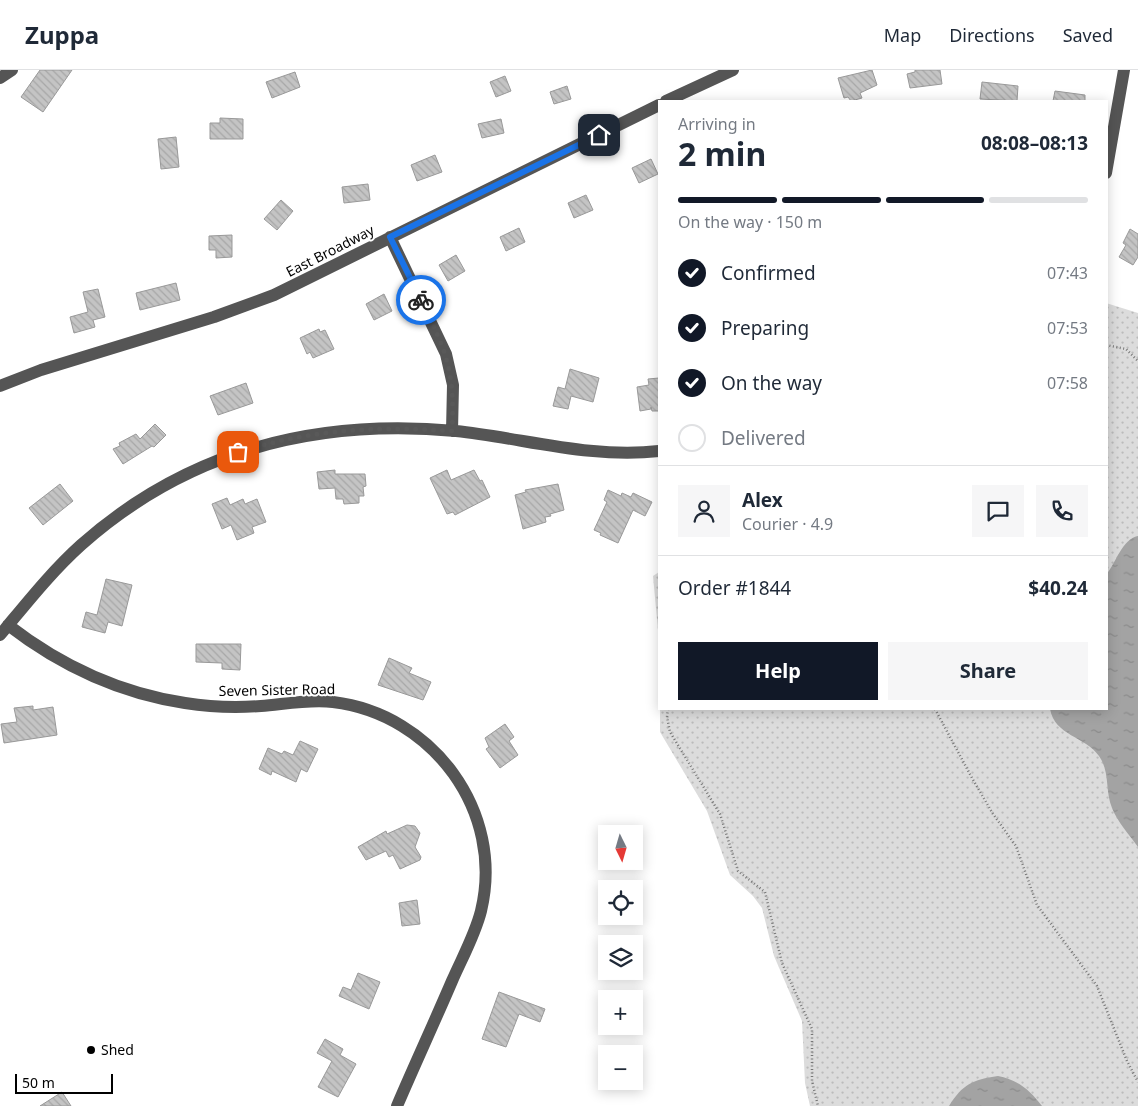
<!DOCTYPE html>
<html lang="en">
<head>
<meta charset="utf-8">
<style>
	:root { --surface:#fff; --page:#f6f6f7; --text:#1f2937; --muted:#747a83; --line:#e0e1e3; --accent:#111827 }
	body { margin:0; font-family:"Noto Sans",sans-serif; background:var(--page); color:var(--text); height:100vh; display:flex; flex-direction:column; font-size:19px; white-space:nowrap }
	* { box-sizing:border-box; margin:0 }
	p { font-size:16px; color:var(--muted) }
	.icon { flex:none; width:28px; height:28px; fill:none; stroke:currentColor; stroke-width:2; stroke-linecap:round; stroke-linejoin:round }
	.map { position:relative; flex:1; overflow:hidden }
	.sheet { position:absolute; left:658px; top:30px; width:450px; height:610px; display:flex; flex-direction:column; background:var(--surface); border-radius:0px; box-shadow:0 2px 12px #0003 }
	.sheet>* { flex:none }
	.needle { width:32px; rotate:175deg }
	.tools { position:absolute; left:598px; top:755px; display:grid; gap:10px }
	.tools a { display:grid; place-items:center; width:45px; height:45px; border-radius:0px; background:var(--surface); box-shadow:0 2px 12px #0003; font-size:25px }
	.scale { position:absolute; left:15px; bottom:12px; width:98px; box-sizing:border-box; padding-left:5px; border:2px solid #000; border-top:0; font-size:14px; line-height:18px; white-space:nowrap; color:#000; -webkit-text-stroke:4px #fff; paint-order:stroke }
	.pin { position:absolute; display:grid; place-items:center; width:42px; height:42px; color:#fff; margin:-21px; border-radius:10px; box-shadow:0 2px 8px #0006 }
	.courier { position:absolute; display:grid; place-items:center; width:50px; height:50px; margin:-25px; border:4px solid #1a73e8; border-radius:50%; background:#fff; color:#222; box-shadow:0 1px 6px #0007 }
	.summary em { font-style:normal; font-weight:700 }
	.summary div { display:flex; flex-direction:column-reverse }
	.summary { display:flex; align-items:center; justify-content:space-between; height:85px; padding:0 20px }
	h1 { font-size:32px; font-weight:700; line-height:38px }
	.bar { display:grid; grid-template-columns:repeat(4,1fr); gap:8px 5px; align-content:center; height:60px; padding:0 20px }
	.bar i { height:6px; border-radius:4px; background:var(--line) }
	.bar .current { background:var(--accent) }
	.bar p { grid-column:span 4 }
	.line { display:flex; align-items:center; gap:12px; padding:0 20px; border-top:1px solid var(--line) }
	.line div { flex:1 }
	.round { display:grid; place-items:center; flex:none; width:52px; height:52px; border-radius:0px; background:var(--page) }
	ol { padding:0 20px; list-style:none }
	li { display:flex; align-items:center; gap:15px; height:55px }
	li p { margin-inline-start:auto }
	li .icon { padding:5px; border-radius:50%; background:var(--accent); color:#fff; stroke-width:4 }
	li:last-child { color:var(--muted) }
	li i { width:28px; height:28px; border:2px solid var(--line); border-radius:50% }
	.cta { display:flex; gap:10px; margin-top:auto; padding:10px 20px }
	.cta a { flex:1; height:58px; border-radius:0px; background:var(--accent); color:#fff; font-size:20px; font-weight:700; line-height:58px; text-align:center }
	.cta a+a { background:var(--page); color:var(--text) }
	header { display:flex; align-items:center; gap:30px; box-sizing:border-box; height:70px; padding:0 25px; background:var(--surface); border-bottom:1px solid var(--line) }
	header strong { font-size:24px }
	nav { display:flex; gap:28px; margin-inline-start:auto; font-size:18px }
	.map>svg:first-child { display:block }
	.grass { fill:url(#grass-dots) }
	.water { fill:url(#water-ripples) }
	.building { fill:url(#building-back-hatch); stroke:#999 }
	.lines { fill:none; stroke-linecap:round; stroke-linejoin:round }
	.path { stroke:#777; stroke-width:2.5; stroke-dasharray:1 2.5; stroke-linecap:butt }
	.minor { stroke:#555; stroke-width:12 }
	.done { stroke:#595959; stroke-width:5; stroke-dasharray:0 9 }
	.route { stroke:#1a73e8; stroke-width:6 }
	.poi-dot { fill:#000; stroke:#fff; stroke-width:2 }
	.labels { text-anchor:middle; stroke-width:4; stroke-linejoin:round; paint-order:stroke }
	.street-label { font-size:14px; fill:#000; stroke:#fff }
	.poi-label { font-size:14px; fill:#000; stroke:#fff; text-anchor:start }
</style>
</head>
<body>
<header>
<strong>Zuppa</strong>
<nav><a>Map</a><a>Directions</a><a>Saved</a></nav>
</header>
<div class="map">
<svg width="1138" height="1036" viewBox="0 0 1138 1036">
	<defs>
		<pattern id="grass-dots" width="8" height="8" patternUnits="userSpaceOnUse" patternTransform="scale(1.25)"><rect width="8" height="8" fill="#dcdcdc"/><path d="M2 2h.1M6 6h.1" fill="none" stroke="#bbb" stroke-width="1.8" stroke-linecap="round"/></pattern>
		<pattern id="water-ripples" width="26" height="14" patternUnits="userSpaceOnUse" patternTransform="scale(1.25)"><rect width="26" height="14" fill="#a3a3a3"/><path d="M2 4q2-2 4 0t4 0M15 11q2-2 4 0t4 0" fill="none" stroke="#8b8b8b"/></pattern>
		<pattern id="building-back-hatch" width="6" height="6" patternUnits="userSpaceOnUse" patternTransform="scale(1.25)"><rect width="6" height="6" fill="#c4c4c4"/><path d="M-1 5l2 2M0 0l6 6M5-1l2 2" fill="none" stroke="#a7a7a7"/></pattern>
	</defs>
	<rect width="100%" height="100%" fill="#fff"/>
	<path class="grass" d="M 1106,233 L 1138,243 L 1138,1036 L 810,1036 L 805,1013 L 802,951 L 774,886 L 762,838 L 753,826 L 730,805 L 707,741 L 660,662 L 660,639 L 1106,639 Z
		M 659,502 L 659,571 L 653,506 Z"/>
	<path class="water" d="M 1138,466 L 1138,777 C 1129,764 1118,753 1112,738 C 1105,721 1110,701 1099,686 C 1085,666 1055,666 1050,639 L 1106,639 L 1106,505 C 1116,493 1122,469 1138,466 Z
		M 998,1006 C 1018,1010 1030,1020 1042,1036 L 949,1036 C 963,1014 972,1010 998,1006 Z"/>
	<path class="building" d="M 40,0 L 72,0 L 43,42 L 21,27 Z
		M 872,0 L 877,15 L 860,23 L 862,28 L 851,31 L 848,27 L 844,28 L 838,8 Z
		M 915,0 L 940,0 L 942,14 L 910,18 L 907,4 L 915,2 Z
		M 295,2 L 300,17 L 272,28 L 266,12 Z
		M 505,6 L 511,21 L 496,27 L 490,12 Z
		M 982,12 L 1018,16 L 1017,31 L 980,29 Z
		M 567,16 L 571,29 L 554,34 L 550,22 Z
		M 1055,21 L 1085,25 L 1085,31 L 1053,31 Z
		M 220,48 L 243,49 L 243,69 L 210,69 L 210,53 L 220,53 Z
		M 501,49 L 504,63 L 482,68 L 478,54 Z
		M 176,67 L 179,97 L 161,99 L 158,69 Z
		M 435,85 L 442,102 L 417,111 L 411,95 Z
		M 651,89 L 658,104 L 639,113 L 632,98 Z
		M 368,114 L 370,130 L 344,133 L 342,117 Z
		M 586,125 L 593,140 L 574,148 L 568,133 Z
		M 281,130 L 293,141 L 277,160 L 264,149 Z
		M 519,158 L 525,172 L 506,181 L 500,167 Z
		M 1130,159 L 1138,164 L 1138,187 L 1133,195 L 1119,187 L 1126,175 L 1123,173 Z
		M 232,165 L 232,187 L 216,188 L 216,180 L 209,180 L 209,166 Z
		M 456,185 L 465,201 L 448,211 L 439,195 Z
		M 176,213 L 180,230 L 140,240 L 136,223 Z
		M 98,219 L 105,247 L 93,250 L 95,257 L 74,263 L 70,247 L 88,242 L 83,222 Z
		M 384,224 L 392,241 L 374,250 L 366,234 Z
		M 319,259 L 320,262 L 325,260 L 334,279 L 313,288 L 310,282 L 307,284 L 300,268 Z
		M 570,299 L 599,308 L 593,332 L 571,326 L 568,339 L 553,336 L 558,317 L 565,319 Z
		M 659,308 L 659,341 L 652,341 L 651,337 L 651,339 L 640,341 L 637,317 L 649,315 L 648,309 Z
		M 246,313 L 253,333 L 218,345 L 210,326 Z
		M 155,354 L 166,365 L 154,377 L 152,376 L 123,394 L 113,379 L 120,376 L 119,373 L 136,364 L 140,369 Z
		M 335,400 L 335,404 L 365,404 L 366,416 L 363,417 L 364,426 L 359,426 L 359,433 L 344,434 L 343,429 L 336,429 L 335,418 L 319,419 L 317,402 Z
		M 447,400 L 451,410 L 474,400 L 480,411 L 482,410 L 490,427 L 455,445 L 453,442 L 447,444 L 430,408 Z
		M 60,414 L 73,431 L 43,455 L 29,438 Z
		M 558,414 L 564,440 L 550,444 L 551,446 L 545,447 L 546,452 L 523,459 L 515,425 L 526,422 L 525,420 Z
		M 608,420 L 621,426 L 622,423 L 631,427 L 633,423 L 652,432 L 645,446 L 633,440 L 618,473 L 600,465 L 601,463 L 594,460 L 607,432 L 604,430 Z
		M 227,428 L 230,435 L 243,429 L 245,434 L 257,429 L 266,452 L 252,457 L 254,463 L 237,470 L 231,455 L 222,459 L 212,434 Z
		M 106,509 L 132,515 L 122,556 L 108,552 L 105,563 L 82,557 L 86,542 L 97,545 Z
		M 196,574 L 241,574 L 240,600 L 222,599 L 222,593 L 196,592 Z
		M 389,588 L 412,598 L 409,603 L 431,612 L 423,630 L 378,615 Z
		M 33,636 L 33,640 L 53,637 L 57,665 L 4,673 L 1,654 L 17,652 L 14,638 Z
		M 505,654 L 514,667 L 509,671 L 518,685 L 500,698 L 486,679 L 489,677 L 485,668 Z
		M 300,671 L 318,679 L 307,702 L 301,699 L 296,712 L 272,701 L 271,705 L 259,699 L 268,678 L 282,684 L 284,681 L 293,685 Z
		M 407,755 L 415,756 L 420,763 L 415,777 L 421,787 L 420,790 L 400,799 L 393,785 L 389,787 L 386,781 L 366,790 L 358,777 L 386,761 L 387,764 Z
		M 417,830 L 420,854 L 402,856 L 399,833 Z
		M 358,903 L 380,912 L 369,939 L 339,926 L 343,917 L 351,920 Z
		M 499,922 L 545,939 L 540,952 L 519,944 L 506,977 L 482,969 Z
		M 325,969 L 343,979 L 340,985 L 356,994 L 338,1027 L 318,1017 L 332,991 L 317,983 Z
		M 62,1022 L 71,1036 L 40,1036 Z"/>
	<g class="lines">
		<path class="path" d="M 1106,275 L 1126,279 L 1138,291
			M 668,639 L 667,647 L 670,662 L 720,744 L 738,801 L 765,822 L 782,893 L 812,959 L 812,1011 L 818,1036
			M 935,639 L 972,708 L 993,744 L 1016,776 L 1037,835 L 1097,916 L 1127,991 L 1138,1012"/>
		<path class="minor" d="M 0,8 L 12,0
			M 666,31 L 733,0
			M 1106,103 L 1124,0
			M 390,167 L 446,284 L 453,315 L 452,361
			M 0,316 L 41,300 L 214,247 L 274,225 L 659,35
			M 8,555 C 61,596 119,623 185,633 C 210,637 236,638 261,636 C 285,634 310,629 333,632 C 433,644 505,742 481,841 C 475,865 462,888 452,911 C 434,953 415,994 397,1036
			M 0,565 C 26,534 51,502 81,475 C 188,380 315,348 456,361 C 523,368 591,389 659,381"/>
	</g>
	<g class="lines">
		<path class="done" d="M 238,382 C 315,359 373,356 452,361 C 455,301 447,283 421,230"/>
		<path class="route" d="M 421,230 L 390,167 L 599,65"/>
	</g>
	<circle class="poi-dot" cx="91" cy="980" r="5"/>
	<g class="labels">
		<g class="street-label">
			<text transform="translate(330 181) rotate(-27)" y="5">East Broadway</text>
			<text transform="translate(277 620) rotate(-1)" y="5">Seven Sister Road</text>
		</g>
		<g class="poi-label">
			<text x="101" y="985">Shed</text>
		</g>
	</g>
</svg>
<div class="tools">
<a><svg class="needle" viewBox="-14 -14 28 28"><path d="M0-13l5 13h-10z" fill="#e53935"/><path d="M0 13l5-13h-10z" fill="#747a83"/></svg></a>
<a><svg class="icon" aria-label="locate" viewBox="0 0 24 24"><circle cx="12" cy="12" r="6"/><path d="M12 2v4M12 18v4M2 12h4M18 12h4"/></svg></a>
<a><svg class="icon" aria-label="layers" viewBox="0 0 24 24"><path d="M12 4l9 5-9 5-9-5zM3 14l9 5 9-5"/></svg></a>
<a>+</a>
<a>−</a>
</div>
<div class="scale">50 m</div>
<div class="pin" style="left:238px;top:382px;background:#ea580c"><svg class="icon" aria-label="bag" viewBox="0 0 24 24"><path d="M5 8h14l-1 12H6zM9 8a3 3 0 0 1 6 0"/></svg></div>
<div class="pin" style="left:599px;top:65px;background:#1f2937"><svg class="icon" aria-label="home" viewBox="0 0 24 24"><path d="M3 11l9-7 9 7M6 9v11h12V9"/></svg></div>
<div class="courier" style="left:421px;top:230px"><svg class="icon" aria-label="bike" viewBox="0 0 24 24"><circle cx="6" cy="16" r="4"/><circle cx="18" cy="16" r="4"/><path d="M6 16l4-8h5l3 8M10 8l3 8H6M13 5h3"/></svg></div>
<section class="sheet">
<div class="summary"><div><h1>2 min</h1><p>Arriving in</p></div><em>08:08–08:13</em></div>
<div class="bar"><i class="current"></i><i class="current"></i><i class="current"></i><i></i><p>On the way · 150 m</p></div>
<ol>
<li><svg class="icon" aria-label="check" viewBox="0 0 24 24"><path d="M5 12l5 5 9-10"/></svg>Confirmed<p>07:43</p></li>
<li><svg class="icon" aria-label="check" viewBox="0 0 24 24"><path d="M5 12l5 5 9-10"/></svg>Preparing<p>07:53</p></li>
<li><svg class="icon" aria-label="check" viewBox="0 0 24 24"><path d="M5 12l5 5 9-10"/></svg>On the way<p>07:58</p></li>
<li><i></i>Delivered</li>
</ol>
<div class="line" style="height:90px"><a class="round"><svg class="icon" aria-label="person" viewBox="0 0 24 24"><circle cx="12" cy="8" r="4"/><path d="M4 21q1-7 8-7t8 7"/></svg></a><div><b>Alex</b><p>Courier · 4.9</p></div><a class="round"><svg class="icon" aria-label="chat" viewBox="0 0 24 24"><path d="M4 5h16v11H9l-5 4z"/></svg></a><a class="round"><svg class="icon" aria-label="phone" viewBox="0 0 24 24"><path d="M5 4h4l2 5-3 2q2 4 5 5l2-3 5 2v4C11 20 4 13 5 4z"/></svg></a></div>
<div class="line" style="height:65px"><div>Order #1844</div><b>$40.24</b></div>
<div class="cta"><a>Help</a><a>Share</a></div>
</section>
</div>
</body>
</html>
